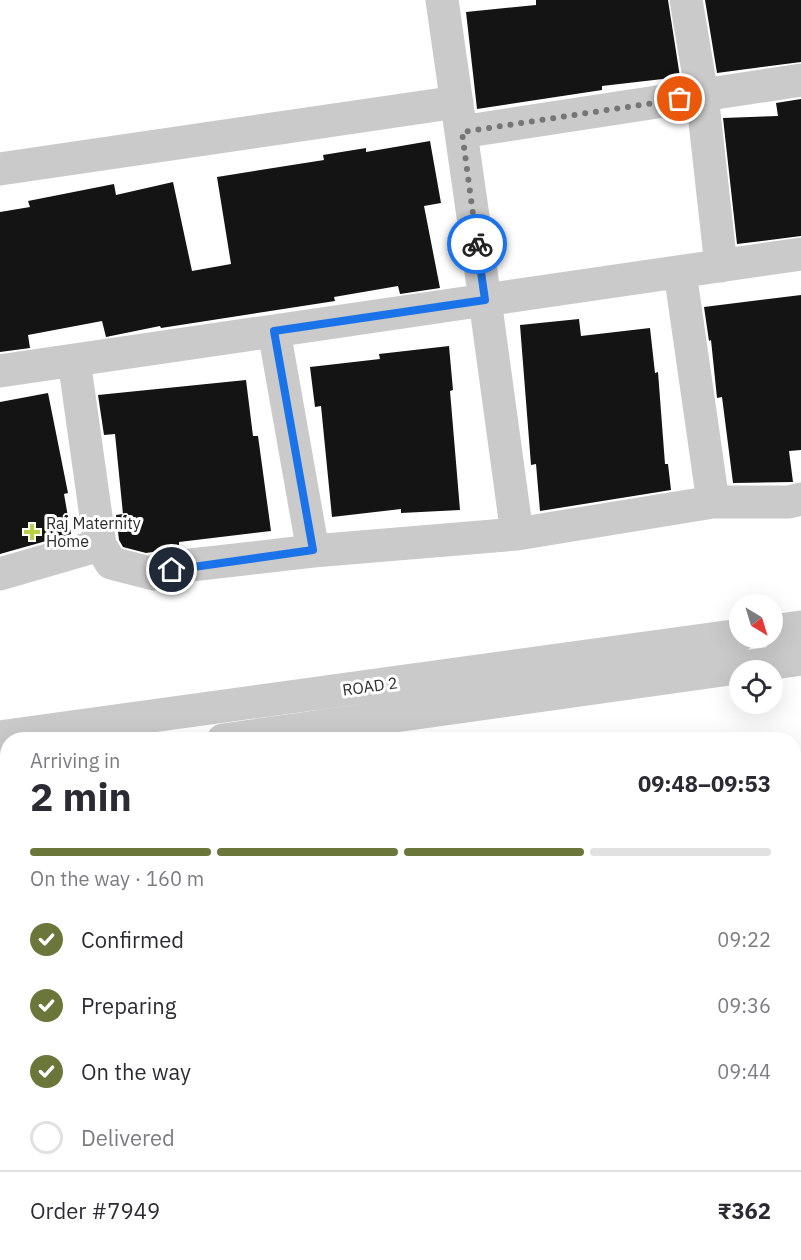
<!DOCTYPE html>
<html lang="en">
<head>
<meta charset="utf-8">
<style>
	:root { --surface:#fff; --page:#f7f7f7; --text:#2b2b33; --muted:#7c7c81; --line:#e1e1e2; --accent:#6a763a }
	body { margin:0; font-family:"IBM Plex Sans",sans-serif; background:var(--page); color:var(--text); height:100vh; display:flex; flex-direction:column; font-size:22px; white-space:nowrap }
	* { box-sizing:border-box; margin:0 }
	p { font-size:20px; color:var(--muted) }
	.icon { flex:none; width:33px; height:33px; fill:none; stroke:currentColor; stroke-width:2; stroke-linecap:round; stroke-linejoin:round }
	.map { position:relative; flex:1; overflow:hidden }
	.panel { position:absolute; left:0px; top:732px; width:801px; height:528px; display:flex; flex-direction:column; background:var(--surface); border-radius:24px 24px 0 0; box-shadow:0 6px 24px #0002 }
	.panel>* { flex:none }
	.needle { width:39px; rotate:142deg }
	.buttons { position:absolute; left:729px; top:594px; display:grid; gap:12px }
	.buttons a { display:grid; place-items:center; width:54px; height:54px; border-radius:50%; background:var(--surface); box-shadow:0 6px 24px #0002; font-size:30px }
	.pin { position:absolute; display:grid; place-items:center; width:51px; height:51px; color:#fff; margin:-26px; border:3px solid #fff; border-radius:50%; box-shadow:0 2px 6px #0007 }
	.courier { position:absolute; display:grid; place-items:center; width:60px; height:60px; margin:-30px; border:4px solid #1a73e8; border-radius:50%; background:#fff; color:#222; box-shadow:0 2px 8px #0007 }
	.headline em { font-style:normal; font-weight:700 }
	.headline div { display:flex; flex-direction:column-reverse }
	.headline { display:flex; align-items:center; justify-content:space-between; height:102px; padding:0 30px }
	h1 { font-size:39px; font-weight:700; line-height:45px }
	.bar { display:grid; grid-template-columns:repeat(4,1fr); gap:9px 6px; align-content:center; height:72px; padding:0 30px }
	.bar i { height:8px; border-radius:4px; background:var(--line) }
	.bar .on { background:var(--accent) }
	.bar p { grid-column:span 4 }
	.line { display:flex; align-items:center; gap:15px; padding:0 30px; border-top:2px solid var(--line) }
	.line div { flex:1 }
	ol { padding:0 30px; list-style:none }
	li { display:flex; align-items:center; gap:18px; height:66px }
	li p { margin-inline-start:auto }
	li .icon { padding:6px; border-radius:50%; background:var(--accent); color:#fff; stroke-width:4 }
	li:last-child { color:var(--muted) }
	li i { width:33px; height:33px; border:3px solid var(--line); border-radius:50% }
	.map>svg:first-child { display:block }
	.building { fill:#141414 }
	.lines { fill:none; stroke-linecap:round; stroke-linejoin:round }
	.minor { stroke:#cacaca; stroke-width:33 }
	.done { stroke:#767676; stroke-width:6; stroke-dasharray:0 10.8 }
	.route { stroke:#1a73e8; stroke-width:8 }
	.poi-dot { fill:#b6d142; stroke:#fff; stroke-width:2 }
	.labels { text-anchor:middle; stroke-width:6; stroke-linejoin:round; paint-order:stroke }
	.poi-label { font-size:16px; fill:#2d2d2d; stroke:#fff; text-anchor:start }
	.street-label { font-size:16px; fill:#2d2d2d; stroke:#fff }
</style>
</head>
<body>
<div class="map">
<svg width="801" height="1260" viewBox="0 0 801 1260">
	<rect width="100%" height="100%" fill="#fff"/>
	<path class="building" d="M 536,0 L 668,0 L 680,77 L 602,86 L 602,90 L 477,109 L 466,12 L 536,5 Z
		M 705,0 L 801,0 L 801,62 L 717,73 Z
		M 801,99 L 801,236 L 737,244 L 723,118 L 778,116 L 776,103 Z
		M 430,141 L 441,203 L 424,206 L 440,288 L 400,294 L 398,286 L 334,297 L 335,301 L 161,328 L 160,326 L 106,337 L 102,321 L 28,335 L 30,348 L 0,352 L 0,212 L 30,207 L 28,201 L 114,184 L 116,195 L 173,182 L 192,271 L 231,264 L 217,177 L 324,160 L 323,155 L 366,148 L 366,152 Z
		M 801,295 L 801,450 L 789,451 L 793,482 L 733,483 L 722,397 L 717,398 L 711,340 L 709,341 L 704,307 Z
		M 579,319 L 581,336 L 650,328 L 655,373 L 658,372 L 665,464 L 668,464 L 671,490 L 540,511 L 536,464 L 531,465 L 520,325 Z
		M 449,346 L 453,390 L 450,391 L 460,510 L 401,513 L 401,509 L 332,517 L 321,406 L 315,407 L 310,367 L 380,359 L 379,354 Z
		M 246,380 L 253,436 L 258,436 L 271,531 L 179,542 L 179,548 L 146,553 L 123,547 L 119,540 L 116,515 L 123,514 L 115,434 L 104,435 L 98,395 Z
		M 48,393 L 68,493 L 64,494 L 71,534 L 0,554 L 0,402 Z"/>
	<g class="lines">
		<path class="minor" d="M 442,0 L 485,300 L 801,254
			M 686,0 L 702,95 L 721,266
			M 461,132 L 801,80
			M 0,169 L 457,102
			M 680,272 L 713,502
			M 274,331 L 313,551
			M 74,360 L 100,545
			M 0,371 L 485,300 L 517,534
			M 0,574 L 100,545 L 111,563 L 154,574 L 191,565 L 313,551 L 517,534 L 713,502 L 789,502 L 801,499
			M 772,631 L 801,627
			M 0,737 L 740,635
			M 223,740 L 801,659
			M 0,771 L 8,770
			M 0,878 L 8,877
			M 0,1086 L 8,1085
			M 71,1252 L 72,1260
			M 407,1252 L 408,1260
			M 735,1252 L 736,1260"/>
	</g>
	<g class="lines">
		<path class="done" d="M 477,244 L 462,132 L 680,99"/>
		<path class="route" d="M 172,570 L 313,550 L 274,331 L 485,300 L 477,244"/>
	</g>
	<path class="poi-dot" d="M29 523h6v6h6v6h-6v6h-6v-6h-6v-6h6z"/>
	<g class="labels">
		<g class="poi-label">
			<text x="46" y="529">Raj Maternity<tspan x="46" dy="18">Home</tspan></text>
		</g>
		<g class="street-label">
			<text transform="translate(370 686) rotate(-8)" y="6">ROAD 2</text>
		</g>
	</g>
</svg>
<div class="buttons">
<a><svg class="needle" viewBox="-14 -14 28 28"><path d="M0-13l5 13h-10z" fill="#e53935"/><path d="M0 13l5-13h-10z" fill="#7c7c81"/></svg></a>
<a><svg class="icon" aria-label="locate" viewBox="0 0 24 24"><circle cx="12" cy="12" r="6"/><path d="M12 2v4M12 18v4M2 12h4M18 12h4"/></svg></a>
</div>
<div class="pin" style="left:680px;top:99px;background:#ea580c"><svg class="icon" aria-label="bag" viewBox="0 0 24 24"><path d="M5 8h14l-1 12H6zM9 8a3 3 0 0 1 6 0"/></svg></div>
<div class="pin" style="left:172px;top:570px;background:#1f2937"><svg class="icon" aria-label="home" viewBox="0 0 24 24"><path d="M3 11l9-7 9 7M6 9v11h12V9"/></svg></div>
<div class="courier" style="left:477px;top:244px"><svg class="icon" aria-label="bike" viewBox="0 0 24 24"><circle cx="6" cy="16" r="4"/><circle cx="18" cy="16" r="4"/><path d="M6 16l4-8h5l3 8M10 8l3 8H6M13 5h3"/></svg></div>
<section class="panel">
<div class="headline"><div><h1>2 min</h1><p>Arriving in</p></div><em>09:48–09:53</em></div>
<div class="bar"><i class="on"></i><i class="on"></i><i class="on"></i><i></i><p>On the way · 160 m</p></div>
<ol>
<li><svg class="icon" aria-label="check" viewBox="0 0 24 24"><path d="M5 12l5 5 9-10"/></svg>Confirmed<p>09:22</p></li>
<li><svg class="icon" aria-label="check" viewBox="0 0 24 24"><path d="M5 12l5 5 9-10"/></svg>Preparing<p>09:36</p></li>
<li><svg class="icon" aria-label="check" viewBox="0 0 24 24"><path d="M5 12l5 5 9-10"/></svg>On the way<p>09:44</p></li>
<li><i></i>Delivered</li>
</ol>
<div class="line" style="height:78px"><div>Order #7949</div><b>₹362</b></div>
</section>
</div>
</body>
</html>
